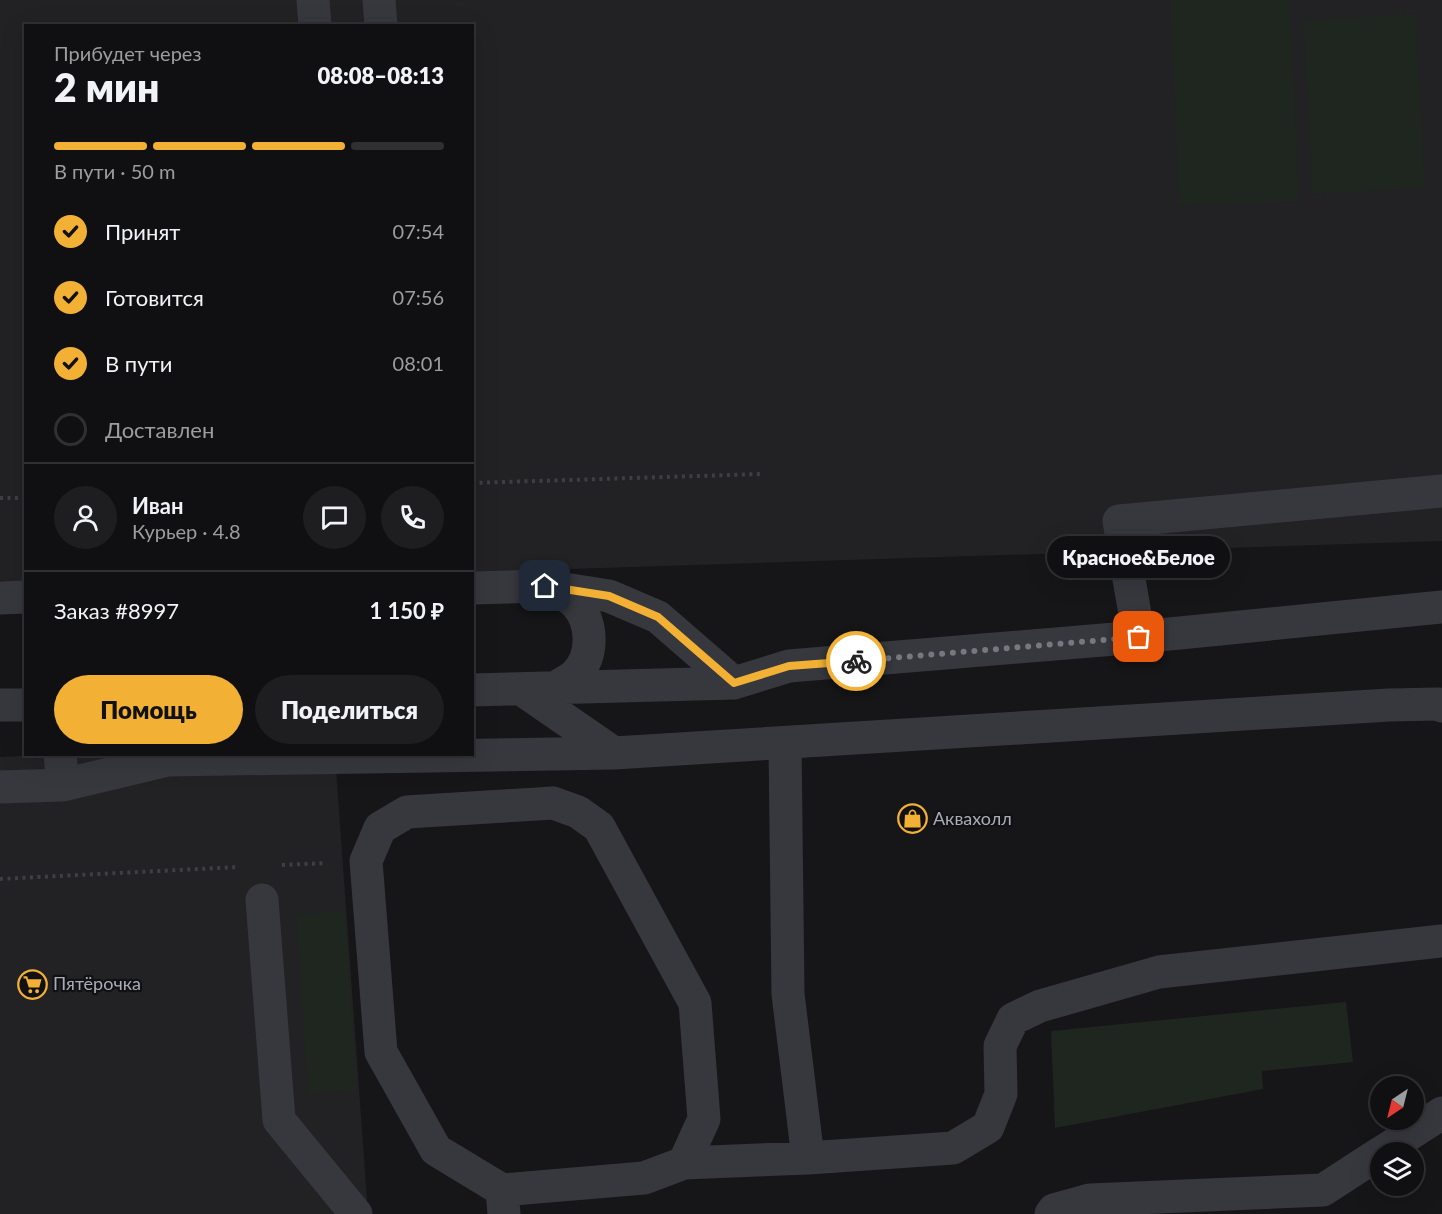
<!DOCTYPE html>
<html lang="ru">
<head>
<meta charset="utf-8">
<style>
	:root { --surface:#101012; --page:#1e1e20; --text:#f1f3f6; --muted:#9c9d9f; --line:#303032; --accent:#f2b134 }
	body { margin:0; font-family:Lato,sans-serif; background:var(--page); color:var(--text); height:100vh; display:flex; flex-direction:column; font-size:22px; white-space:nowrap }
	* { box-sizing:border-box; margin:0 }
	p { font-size:20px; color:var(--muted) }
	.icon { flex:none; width:33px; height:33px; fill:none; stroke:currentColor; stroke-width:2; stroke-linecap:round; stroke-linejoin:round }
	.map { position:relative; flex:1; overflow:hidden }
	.panel { position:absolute; left:24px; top:24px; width:450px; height:732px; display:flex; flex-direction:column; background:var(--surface); border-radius:0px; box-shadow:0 6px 24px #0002,0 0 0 2px var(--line) }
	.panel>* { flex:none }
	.needle { width:39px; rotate:215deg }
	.buttons { position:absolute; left:1370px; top:1076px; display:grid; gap:12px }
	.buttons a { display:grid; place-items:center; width:54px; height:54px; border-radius:50%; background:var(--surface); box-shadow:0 6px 24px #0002,0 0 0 2px var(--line); font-size:30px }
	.pin { position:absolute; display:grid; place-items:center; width:51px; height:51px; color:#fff; margin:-26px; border-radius:12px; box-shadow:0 3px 9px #0006 }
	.courier { position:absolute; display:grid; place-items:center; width:60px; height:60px; margin:-30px; border:4px solid #f2b134; border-radius:50%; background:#fff; color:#222; box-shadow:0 2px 8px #0007 }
	.bubble { position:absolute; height:42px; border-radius:21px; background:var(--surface); box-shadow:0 6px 24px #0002,0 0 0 2px var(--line); font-size:20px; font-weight:800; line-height:42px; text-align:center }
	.overview em { font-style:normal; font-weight:800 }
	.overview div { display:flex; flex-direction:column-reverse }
	.overview { display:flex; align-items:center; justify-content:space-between; height:102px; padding:0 30px }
	h1 { font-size:39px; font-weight:800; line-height:45px }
	.bar { display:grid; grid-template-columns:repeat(4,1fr); gap:9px 6px; align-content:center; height:72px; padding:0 30px }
	.bar i { height:8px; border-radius:4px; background:var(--line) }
	.bar .active { background:var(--accent) }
	.bar p { grid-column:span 4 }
	.line { display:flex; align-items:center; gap:15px; padding:0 30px; border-top:2px solid var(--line) }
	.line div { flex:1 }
	.round { display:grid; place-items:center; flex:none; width:63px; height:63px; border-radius:32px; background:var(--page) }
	ol { padding:0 30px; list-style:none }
	li { display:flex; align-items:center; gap:18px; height:66px }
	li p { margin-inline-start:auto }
	li .icon { padding:6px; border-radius:50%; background:var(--accent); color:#111; stroke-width:4 }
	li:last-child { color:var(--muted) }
	li i { width:33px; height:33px; border:3px solid var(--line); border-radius:50% }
	.action { display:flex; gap:12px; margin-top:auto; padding:12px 30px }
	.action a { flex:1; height:69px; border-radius:36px; background:var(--accent); color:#111; font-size:24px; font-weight:800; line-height:69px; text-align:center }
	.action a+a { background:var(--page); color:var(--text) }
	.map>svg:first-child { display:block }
	.built { fill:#222225 }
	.green { fill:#1e261f }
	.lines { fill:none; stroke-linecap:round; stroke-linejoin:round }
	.path { stroke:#3d3f44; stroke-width:4; stroke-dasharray:3 4.5; stroke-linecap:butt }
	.minor { stroke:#37383d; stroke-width:33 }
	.done { stroke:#757880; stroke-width:6; stroke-dasharray:0 10.8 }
	.route { stroke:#f2b134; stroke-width:8 }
	.labels { text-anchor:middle; stroke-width:4.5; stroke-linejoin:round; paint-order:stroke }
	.poi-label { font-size:18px; fill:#a8adb8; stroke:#111113; text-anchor:start }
</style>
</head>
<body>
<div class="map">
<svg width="1442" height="1214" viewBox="0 0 1442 1214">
	<rect width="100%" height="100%" fill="#161618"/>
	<path class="built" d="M 0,0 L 1442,0 L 1442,541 L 473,572 L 472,26 L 26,26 L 26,581 L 0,581 Z
		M 59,754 L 335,755 L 368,1214 L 0,1214 L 0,757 Z"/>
	<path class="green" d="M 1170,0 L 1290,0 L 1299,201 L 1179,206 Z
		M 1416,14 L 1425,188 L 1312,194 L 1303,20 Z
		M 345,911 L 357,1091 L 308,1094 L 296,915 Z
		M 1346,1002 L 1353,1062 L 1262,1071 L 1263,1089 L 1055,1128 L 1051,1031 Z"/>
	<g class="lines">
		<path class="path" d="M 472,483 L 761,474
			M 0,498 L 26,498
			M 282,865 L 326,863
			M 0,879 L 239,867"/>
		<path class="minor" d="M 313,0 L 315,26
			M 379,0 L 381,26
			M 472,588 L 545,586 L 609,596 L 658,617 L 734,683
			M 549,588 C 560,592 570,597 577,605 C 593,624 594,657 575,675 C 570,680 562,683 555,688
			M 0,598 L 26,597
			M 1139,637 L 1119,521 L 1442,491
			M 521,689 L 614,753
			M 472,690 L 734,683 L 789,666 L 1139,637 L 1442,607
			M 0,705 L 26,705
			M 785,743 L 788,994 L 808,1158
			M 63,785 L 168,760 L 614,753 L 1389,705 L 1439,704 L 1442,706
			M 0,787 L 63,785 L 60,754
			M 262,900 L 279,1120 L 356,1214
			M 1382,1152 L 1442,1113
			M 502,1190 L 436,1150 L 381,1052 L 366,861 L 380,828 L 407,812 L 553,803 L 578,812 L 599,827 L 695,1003 L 704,1119 L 684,1163
			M 504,1214 L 502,1190 L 644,1178 L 684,1163 L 808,1158 L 953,1148 L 988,1127 L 1001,1094 L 1000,1046 L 1013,1019 L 1040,1006 L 1159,972 L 1442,941
			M 1051,1214 L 1054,1210 L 1090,1200 L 1323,1190 L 1380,1153"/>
	</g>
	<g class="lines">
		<path class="done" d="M 856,661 L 1139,637"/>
		<path class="route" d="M 545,586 L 609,596 L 658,617 L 734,683 L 789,666 L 856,661"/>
	</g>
	<defs>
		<symbol id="shop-ring" viewBox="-11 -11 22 22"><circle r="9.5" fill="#111113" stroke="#f2b134" stroke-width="1.5"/><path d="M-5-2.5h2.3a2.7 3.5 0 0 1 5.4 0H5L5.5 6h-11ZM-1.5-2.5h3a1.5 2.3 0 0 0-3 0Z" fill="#f2b134"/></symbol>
		<symbol id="supermarket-ring" viewBox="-11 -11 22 22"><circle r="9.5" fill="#111113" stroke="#f2b134" stroke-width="1.5"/><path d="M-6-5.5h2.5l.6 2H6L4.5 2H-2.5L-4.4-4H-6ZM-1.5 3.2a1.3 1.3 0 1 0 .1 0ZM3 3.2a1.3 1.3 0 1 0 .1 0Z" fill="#f2b134"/></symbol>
	</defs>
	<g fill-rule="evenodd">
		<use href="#shop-ring" x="896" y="802" width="33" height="33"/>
		<use href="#supermarket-ring" x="16" y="968" width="33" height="33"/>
	</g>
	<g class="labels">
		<g class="poi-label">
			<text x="933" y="825">Аквахолл</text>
			<text x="53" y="990">Пятёрочка</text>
		</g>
	</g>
</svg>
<div class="buttons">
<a><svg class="needle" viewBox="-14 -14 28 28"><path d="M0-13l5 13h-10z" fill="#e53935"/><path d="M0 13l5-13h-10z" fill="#9c9d9f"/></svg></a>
<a><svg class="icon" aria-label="layers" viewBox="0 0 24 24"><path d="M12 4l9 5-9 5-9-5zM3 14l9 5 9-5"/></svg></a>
</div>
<div class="pin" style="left:1139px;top:637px;background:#ea580c"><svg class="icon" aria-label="bag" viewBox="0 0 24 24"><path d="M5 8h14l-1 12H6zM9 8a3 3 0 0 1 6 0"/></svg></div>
<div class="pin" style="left:545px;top:586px;background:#1f2937"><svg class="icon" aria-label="home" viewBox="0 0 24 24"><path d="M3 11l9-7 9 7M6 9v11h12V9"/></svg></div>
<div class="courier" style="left:856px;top:661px"><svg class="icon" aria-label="bike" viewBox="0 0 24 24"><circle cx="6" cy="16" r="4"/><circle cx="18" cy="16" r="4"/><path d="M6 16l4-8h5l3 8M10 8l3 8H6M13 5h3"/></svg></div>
<div class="bubble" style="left:1047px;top:536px;width:183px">Красное&amp;Белое</div>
<section class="panel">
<div class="overview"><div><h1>2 мин</h1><p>Прибудет через</p></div><em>08:08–08:13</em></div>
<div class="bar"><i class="active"></i><i class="active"></i><i class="active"></i><i></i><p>В пути · 50 m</p></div>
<ol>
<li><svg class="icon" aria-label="check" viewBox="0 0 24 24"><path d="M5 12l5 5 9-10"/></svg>Принят<p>07:54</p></li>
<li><svg class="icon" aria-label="check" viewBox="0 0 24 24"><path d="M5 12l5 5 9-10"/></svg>Готовится<p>07:56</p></li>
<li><svg class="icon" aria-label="check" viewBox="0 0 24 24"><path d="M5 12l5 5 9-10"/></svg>В пути<p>08:01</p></li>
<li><i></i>Доставлен</li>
</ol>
<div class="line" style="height:108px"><a class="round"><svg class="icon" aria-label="person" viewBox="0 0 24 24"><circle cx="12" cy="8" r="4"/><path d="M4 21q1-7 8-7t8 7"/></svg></a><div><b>Иван</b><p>Курьер · 4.8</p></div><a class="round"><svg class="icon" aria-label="chat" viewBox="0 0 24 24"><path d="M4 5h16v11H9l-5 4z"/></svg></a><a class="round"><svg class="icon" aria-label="phone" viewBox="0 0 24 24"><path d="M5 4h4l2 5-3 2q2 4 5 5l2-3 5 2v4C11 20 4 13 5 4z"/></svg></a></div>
<div class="line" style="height:78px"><div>Заказ #8997</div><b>1 150 ₽</b></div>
<div class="action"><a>Помощь</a><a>Поделиться</a></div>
</section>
</div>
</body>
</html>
